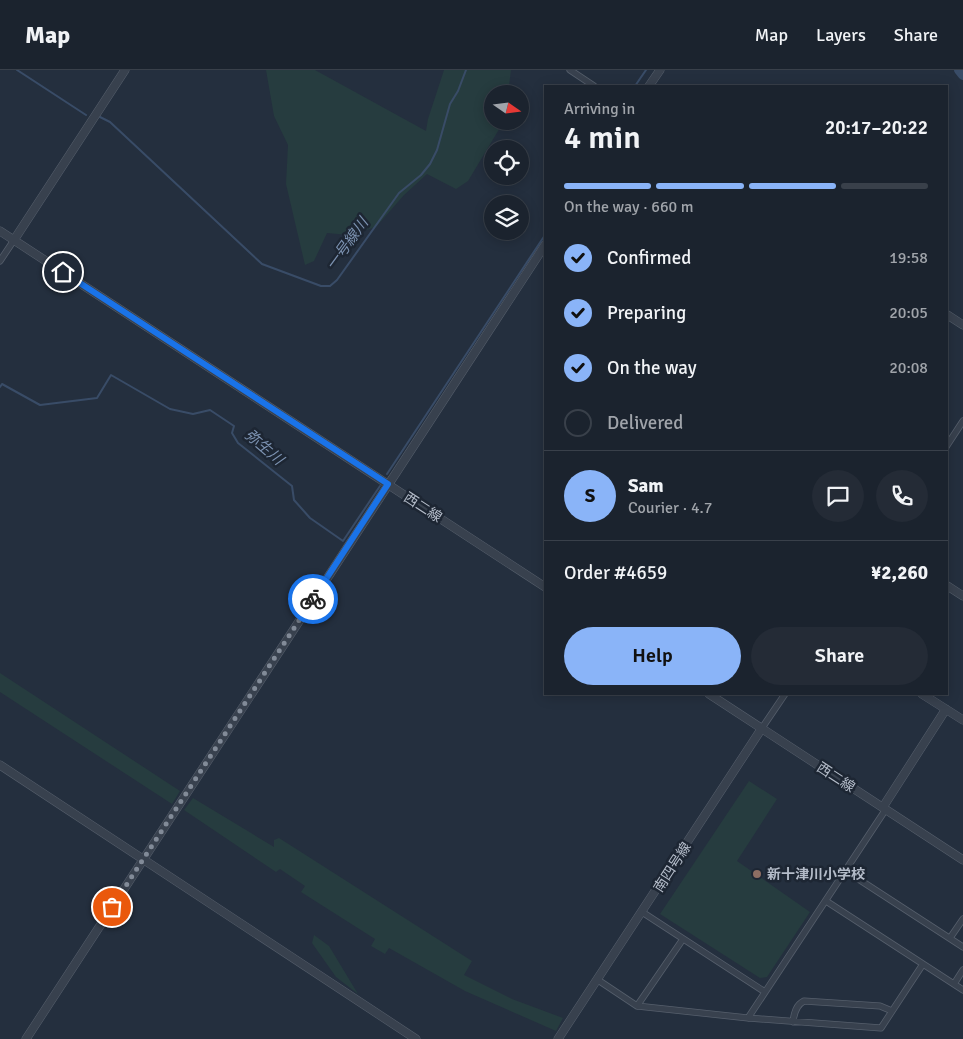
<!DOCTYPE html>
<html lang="en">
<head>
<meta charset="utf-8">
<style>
	:root { --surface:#1b232e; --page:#242b36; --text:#f1f3f6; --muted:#a0a4aa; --line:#39404a; --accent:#8ab4f8 }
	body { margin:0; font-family:Signika,"Noto Sans JP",sans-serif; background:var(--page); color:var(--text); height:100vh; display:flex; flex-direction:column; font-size:19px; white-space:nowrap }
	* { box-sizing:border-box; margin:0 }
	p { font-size:16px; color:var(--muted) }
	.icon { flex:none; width:28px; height:28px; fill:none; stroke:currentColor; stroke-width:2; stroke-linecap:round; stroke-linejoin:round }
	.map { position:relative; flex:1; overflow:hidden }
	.details { position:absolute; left:544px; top:15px; width:404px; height:610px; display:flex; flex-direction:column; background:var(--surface); border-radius:0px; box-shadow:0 2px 12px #0003,0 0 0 1px var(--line) }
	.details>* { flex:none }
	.needle { width:32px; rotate:104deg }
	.fabs { position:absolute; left:484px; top:15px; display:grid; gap:10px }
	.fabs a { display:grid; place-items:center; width:45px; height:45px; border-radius:50%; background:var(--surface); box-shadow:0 2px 12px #0003,0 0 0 1px var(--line); font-size:25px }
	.pin { position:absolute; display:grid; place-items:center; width:42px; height:42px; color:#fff; margin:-21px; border:2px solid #fff; border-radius:50%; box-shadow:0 1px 5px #0007 }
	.courier { position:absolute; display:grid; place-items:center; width:50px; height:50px; margin:-25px; border:4px solid #1a73e8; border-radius:50%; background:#fff; color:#222; box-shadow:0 1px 6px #0007 }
	.head em { font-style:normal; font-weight:600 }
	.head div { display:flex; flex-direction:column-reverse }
	.head { display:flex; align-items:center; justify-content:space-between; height:85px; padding:0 20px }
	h1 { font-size:32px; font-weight:600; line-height:38px }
	.bar { display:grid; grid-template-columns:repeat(4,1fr); gap:8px 5px; align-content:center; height:60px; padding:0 20px }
	.bar i { height:6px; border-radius:4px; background:var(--line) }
	.bar .current { background:var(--accent) }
	.bar p { grid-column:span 4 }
	.line { display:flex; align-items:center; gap:12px; padding:0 20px; border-top:1px solid var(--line) }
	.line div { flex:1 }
	.round { display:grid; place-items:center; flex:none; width:52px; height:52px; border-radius:26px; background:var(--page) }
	ol { padding:0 20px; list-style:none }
	li { display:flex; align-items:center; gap:15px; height:55px }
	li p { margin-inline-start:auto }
	li .icon { padding:5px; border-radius:50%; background:var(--accent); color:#111; stroke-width:4 }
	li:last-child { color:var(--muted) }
	li i { width:28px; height:28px; border:2px solid var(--line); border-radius:50% }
	.button { display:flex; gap:10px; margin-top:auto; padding:10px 20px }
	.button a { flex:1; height:58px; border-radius:30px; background:var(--accent); color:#111; font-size:20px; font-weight:600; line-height:58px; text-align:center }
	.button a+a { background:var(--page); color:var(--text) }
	header { display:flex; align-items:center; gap:30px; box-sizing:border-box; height:70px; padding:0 25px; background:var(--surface); border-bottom:1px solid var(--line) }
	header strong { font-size:24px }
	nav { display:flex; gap:28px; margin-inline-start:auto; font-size:18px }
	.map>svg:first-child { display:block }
	.green { fill:#263c3f }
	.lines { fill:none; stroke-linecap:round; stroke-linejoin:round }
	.stream { stroke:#394c67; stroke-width:2 }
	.river { stroke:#394c67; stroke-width:10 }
	.minor-casing { stroke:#565f6c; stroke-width:7 }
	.tertiary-casing { stroke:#565f6c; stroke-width:9 }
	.minor { stroke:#38414e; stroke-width:5.5 }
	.tertiary { stroke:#38414e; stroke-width:8 }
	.done { stroke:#828b98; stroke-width:5; stroke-dasharray:0 9 }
	.route { stroke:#1a73e8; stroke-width:6 }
	.education-dot { fill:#8d6e63; stroke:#1d2633; stroke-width:2 }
	.labels { text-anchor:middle; stroke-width:5; stroke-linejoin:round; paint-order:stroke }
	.street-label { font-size:14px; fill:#b4bcc9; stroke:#1d2633 }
	.poi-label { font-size:14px; font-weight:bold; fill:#b4bcc9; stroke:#1d2633; text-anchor:start }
	.water-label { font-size:15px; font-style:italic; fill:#7c92b1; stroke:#1d2633 }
</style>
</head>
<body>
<header>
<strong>Map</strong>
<nav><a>Map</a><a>Layers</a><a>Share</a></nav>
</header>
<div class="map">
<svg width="963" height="969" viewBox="0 0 963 969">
	<rect width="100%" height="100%" fill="#242f3e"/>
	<path class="green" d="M 266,0 L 315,0 L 426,61 L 428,49 L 444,0 L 511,0 L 508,24 L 492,24 L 492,51 L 504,51 L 468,111 L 456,119 L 427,104 L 404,125 L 376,157 L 349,165 L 327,163 L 314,191 L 305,195 L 286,114 L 288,75 L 274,46 Z
		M 0,603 L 180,721 L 172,734 L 0,622 Z
		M 749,711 L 777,729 L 737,791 L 810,842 L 767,907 L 760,908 L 660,844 Z
		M 193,728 L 274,777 L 274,770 L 279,768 L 472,891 L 464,905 L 512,929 L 563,948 L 556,961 L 465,921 L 389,878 L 385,884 L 371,876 L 375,869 L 301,822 L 305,816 L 280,799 L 276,802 L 184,740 Z
		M 314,865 L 329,876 L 358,924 L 336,907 L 312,873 Z"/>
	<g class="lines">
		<path class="stream" d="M 17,0 L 86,45
			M 635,16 L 646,0
			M 100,47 L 110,52 L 262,194 L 321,216 L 330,216 L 337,210 L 399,123 L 421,105 L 430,94 L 437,80 L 450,34 L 458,21 L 466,0
			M 0,317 L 2,314 L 40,335 L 97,328 L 111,305 L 170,339 L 193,344 L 210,340 L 234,356 L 232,363 L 238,373 L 292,416 L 294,430 L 310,448 L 343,471 L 380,416
			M 387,404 L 545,165"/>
		<path class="river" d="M 959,0 L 963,5"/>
		<defs>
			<path id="minor" d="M 570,0 L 594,16
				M 0,191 L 14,170
				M 946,377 L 963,351
				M 762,658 L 785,624
				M 846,801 L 963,877
				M 826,831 L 963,920
				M 642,842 L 765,922
				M 950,868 L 963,849
				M 598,910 L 637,936 L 748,948 L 881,958 L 923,894
				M 954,914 L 963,900
				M 637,936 L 683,869
				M 748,948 L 886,739
				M 793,952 C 794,943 796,935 804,931 L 880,936 L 892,941"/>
			<path id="tertiary" d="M 649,16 L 660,0
				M 0,161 L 545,517
				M 14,170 L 125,0
				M 946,244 L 963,255
				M 946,515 L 963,526
				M 709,624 L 963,790
				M 922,624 L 963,650
				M 0,695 L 416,969
				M 883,737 L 946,639
				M 26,969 L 545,175
				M 558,969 L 762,658"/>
		</defs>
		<use href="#minor" class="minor-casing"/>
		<use href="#tertiary" class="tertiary-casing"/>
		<use href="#minor" class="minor"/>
		<use href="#tertiary" class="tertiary"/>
	</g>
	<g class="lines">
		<path class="done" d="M 112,837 L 313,529"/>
		<path class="route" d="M 63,202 L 388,414 L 313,529"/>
	</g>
	<circle class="education-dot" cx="757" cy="804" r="5"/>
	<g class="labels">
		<g class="street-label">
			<text transform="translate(423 437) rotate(33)" y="5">西二線</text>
			<text transform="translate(836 707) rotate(33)" y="5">西二線</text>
			<text transform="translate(672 797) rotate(-57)" y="5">南四号線</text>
		</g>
		<g class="poi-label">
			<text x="767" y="809">新十津川小学校</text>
		</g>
		<g class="water-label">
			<text transform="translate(347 174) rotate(-54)" y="5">一号線川</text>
			<text transform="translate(264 377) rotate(41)" y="5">弥生川</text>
		</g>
	</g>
</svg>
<div class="fabs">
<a><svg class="needle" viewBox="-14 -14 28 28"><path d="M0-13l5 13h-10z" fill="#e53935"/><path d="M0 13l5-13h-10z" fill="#a0a4aa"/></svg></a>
<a><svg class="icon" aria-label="locate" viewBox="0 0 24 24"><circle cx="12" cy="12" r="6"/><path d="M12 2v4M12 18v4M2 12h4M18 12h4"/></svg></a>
<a><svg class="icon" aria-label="layers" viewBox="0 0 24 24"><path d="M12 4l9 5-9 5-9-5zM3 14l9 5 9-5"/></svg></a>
</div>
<div class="pin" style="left:112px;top:837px;background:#ea580c"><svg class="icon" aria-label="bag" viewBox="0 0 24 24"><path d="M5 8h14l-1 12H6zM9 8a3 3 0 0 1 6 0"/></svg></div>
<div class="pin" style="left:63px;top:202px;background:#1f2937"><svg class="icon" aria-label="home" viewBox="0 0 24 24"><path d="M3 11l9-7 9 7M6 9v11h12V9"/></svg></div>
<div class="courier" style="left:313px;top:529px"><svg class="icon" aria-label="bike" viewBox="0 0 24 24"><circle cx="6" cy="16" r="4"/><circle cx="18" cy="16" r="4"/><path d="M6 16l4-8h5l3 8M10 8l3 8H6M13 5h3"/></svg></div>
<section class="details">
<div class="head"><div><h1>4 min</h1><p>Arriving in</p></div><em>20:17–20:22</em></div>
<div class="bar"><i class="current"></i><i class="current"></i><i class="current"></i><i></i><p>On the way · 660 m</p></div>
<ol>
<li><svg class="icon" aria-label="check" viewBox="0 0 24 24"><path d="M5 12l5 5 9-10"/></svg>Confirmed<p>19:58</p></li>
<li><svg class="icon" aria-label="check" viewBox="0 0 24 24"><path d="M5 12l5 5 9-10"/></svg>Preparing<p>20:05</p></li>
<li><svg class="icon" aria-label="check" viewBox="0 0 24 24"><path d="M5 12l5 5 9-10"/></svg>On the way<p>20:08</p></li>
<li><i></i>Delivered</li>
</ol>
<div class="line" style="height:90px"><b class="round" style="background:var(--accent);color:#111">S</b><div><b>Sam</b><p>Courier · 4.7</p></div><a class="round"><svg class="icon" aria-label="chat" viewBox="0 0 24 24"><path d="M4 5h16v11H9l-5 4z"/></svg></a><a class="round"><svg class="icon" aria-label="phone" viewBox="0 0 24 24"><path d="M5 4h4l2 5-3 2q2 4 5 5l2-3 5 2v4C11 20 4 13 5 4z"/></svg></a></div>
<div class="line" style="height:65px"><div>Order #4659</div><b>¥2,260</b></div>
<div class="button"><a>Help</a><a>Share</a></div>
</section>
</div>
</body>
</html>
